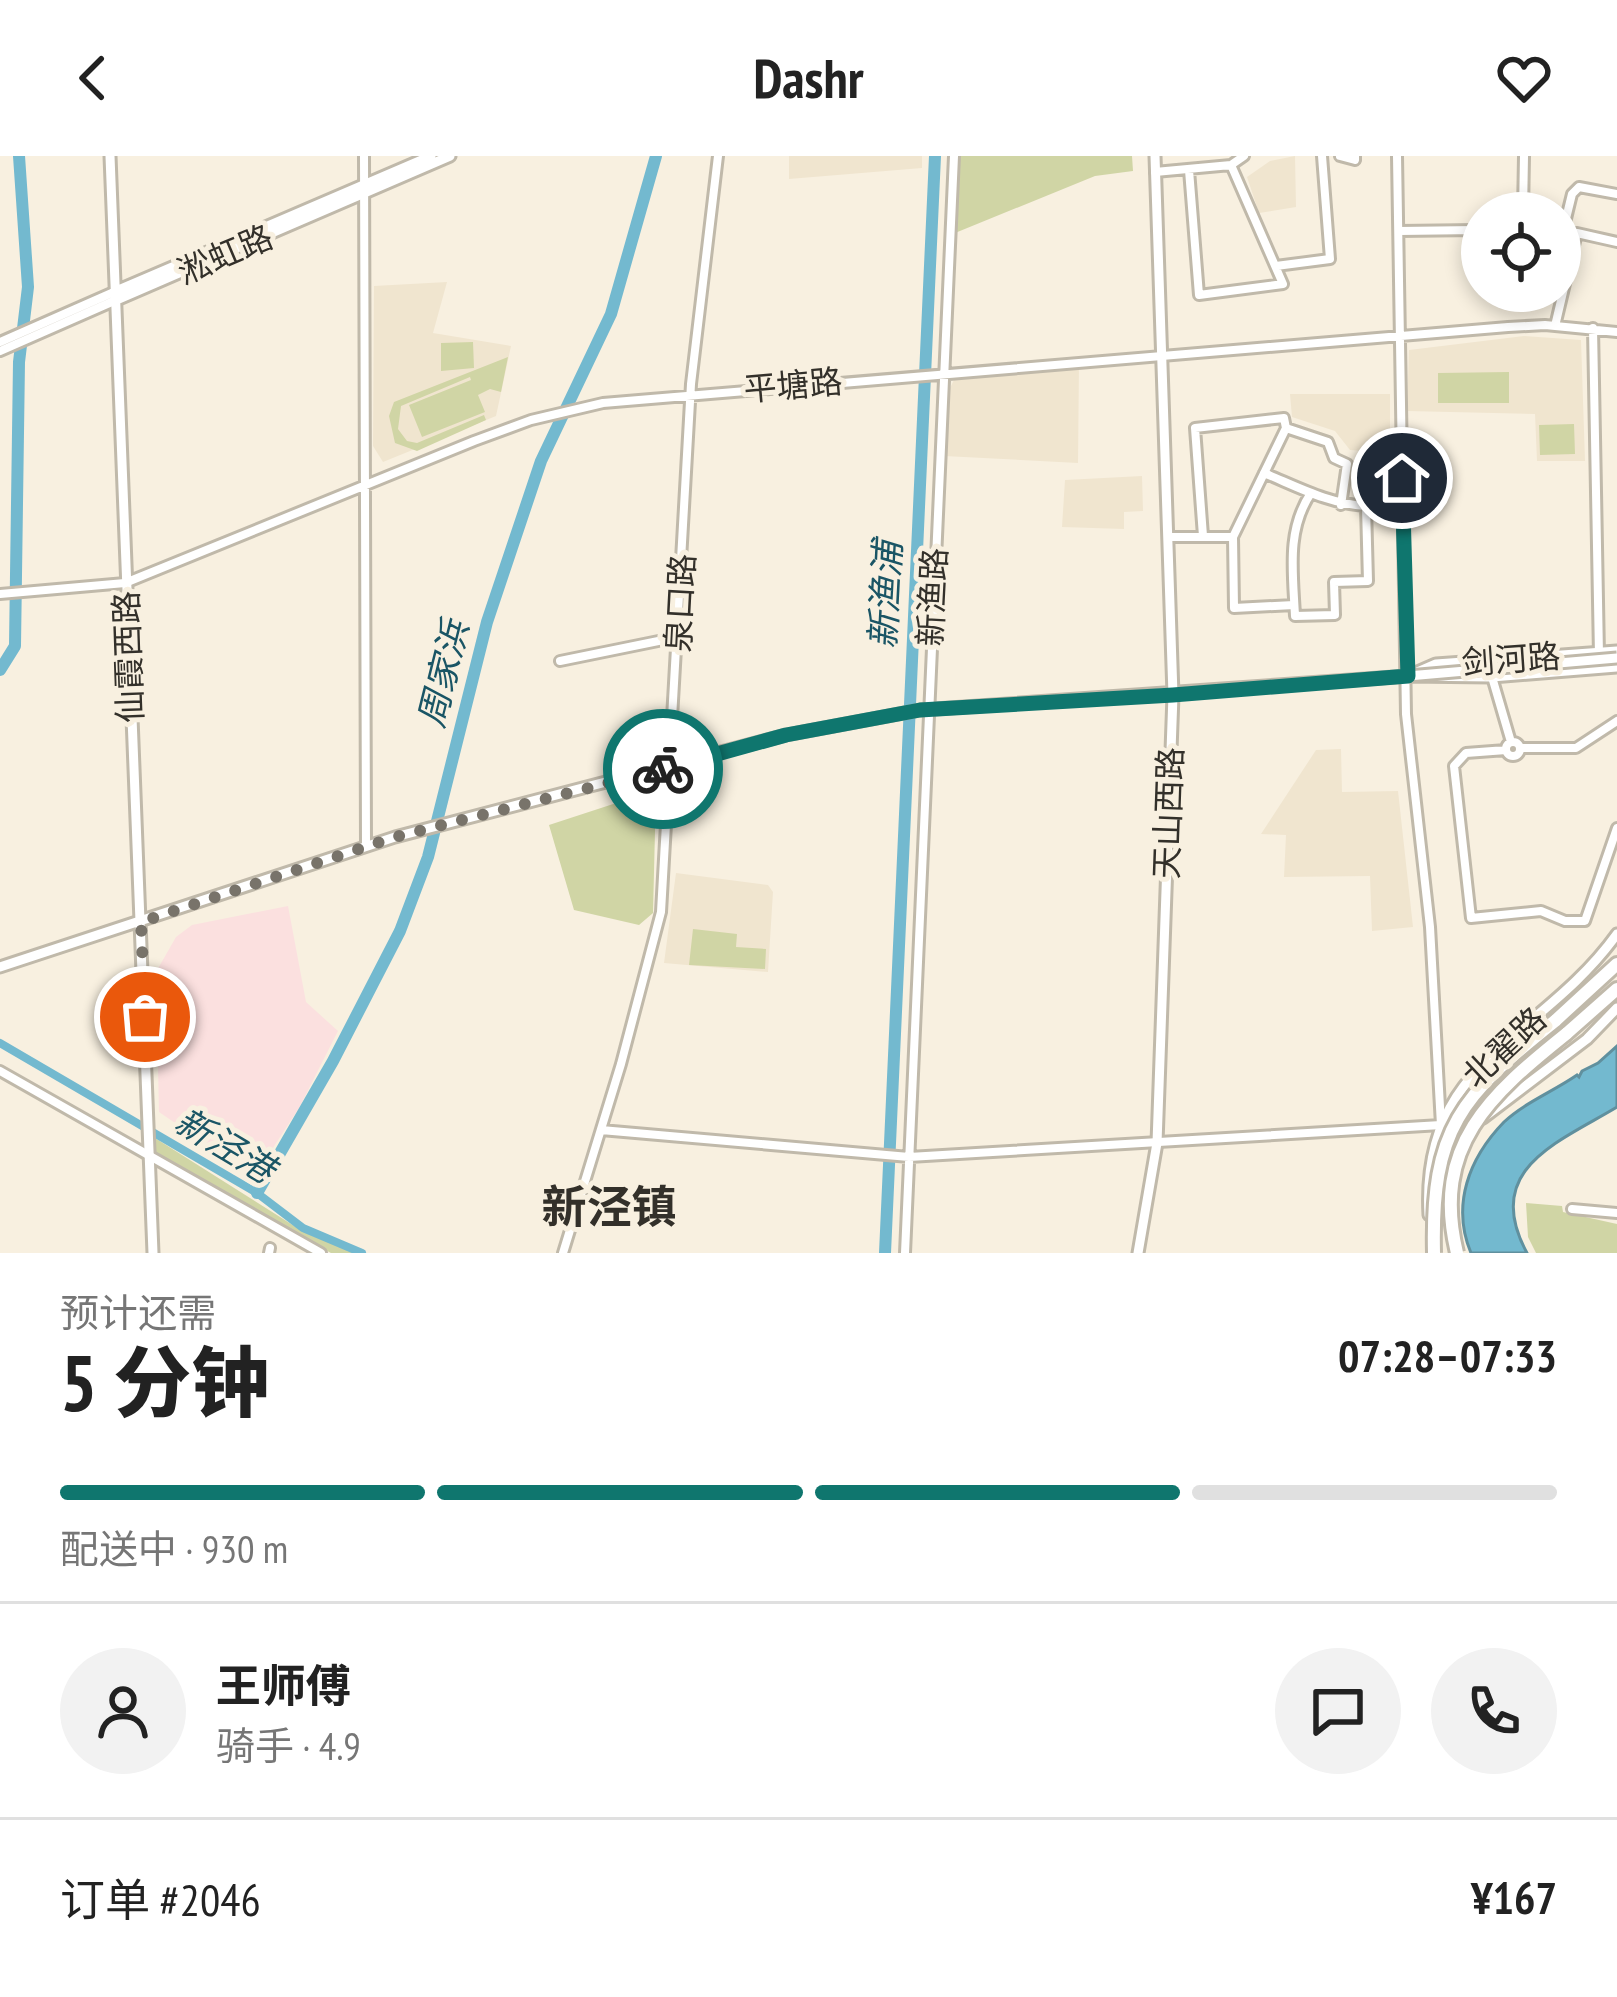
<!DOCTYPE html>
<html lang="zh">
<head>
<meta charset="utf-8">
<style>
	:root { --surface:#fff; --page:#f2f2f2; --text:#222; --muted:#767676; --line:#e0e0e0; --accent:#0f766e }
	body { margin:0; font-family:"PT Sans Narrow","Noto Sans SC",sans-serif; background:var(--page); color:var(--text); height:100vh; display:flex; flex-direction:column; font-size:45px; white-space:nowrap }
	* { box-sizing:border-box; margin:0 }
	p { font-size:39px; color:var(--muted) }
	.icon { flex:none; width:66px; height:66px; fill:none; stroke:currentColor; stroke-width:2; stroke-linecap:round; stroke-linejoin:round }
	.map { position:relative; height:1097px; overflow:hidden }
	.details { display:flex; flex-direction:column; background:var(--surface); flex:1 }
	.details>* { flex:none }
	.controls { position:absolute; left:1461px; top:36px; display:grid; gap:24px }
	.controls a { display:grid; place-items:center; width:120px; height:120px; border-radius:50%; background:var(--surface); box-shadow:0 6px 18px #0003; font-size:60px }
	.pin { position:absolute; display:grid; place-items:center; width:102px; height:102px; color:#fff; margin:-51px; border:6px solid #fff; border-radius:50%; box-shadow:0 3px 12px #0007 }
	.courier { position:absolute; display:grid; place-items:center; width:120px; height:120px; margin:-60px; border:9px solid #0f766e; border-radius:50%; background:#fff; color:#222; box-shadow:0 3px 15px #0007 }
	.headline em { font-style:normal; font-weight:800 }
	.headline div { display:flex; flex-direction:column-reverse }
	.headline { display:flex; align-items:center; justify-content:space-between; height:204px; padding:0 60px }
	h1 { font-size:78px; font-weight:800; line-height:90px }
	.bar { display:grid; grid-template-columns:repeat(4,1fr); gap:18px 12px; align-content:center; height:144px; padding:0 60px }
	.bar i { height:15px; border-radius:9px; background:var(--line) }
	.bar .active { background:var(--accent) }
	.bar p { grid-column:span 4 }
	.line { display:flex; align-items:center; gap:30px; padding:0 60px; border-top:3px solid var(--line) }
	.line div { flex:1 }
	.round { display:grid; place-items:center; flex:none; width:126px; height:126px; border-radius:63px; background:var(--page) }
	header { display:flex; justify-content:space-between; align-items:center; height:156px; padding:0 60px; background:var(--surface); font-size:54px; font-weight:800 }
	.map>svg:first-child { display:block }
	.commercial { fill:#fbe0df }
	.built { fill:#f0e5cf }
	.green { fill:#d0d5a5 }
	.water { fill:#73b9cf; stroke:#60909e; stroke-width:3 }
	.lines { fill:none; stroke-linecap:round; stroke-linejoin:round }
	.canal { stroke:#73b9cf; stroke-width:8 }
	.river { stroke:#73b9cf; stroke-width:12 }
	.minor-casing { stroke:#c0b9aa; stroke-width:14 }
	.major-casing { stroke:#c0b9aa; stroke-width:15 }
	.highway-casing { stroke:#c0b9aa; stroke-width:18 }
	.minor { stroke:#fff; stroke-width:8 }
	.major { stroke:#fff; stroke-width:9 }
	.highway { stroke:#fff; stroke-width:12 }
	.major-bridge-casing { stroke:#c0b9aa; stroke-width:15; stroke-linecap:butt }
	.highway-bridge-casing { stroke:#c0b9aa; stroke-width:18; stroke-linecap:butt }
	.major-bridge { stroke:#fff; stroke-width:9 }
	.highway-bridge { stroke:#fff; stroke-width:12 }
	.done { stroke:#78736a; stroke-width:12; stroke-dasharray:0 21.6 }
	.route { stroke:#0f766e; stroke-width:15 }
	.labels { text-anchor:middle; stroke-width:10; stroke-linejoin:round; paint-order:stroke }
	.street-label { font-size:33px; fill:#33302a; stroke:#f8f0e0 }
	.water-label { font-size:36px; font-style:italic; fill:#1a5565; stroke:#f8f0e0 }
	.district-label { font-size:45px; font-weight:bold; fill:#33302a; stroke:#f8f0e0 }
</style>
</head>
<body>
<header><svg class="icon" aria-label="back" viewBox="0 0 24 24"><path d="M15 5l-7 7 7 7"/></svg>Dashr<svg class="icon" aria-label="heart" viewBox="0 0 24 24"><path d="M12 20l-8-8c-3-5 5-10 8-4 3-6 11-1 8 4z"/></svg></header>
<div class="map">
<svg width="1617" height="1097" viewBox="0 0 1617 1097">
	<rect width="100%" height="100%" fill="#f8f0e0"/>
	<path class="commercial" d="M 288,750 L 306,846 L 338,875 L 299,952 L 254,1021 L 159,956 L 156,816 L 176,781 L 192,769 Z"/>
	<path class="built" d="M 789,0 L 922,0 L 922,12 L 789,23 Z
		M 1295,0 L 1296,51 L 1259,57 L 1247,21 L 1270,5 Z
		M 447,126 L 433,177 L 511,190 L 496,260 L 383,306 L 373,290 L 374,130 Z
		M 1524,180 L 1581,184 L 1585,305 L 1537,305 L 1535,258 L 1407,255 L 1409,194 Z
		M 1079,207 L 1078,307 L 944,300 L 948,236 L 954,224 Z
		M 1290,238 L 1390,238 L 1390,297 L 1350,294 L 1335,275 L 1292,261 Z
		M 1142,320 L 1143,355 L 1124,356 L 1124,373 L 1062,371 L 1065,324 Z
		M 1341,593 L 1342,636 L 1398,635 L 1413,771 L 1372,775 L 1370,720 L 1284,721 L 1286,679 L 1261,678 L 1316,594 Z
		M 676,717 L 768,729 L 773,736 L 768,816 L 664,807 Z"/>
	<path class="green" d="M 959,0 L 1132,0 L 1133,15 L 1095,20 L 955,77 Z
		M 473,186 L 474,212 L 441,215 L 441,187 Z
		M 508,201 L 501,236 L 490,233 L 478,239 L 485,256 L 422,281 L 409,249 L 471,224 L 470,221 L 401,250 L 398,273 L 407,285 L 417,287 L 484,259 L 486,264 L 417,295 L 395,287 L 389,260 L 394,246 Z
		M 1509,216 L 1509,247 L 1438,247 L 1438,217 Z
		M 1574,268 L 1575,298 L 1540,299 L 1539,269 Z
		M 656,634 L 653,757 L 639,769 L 574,754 L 549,669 Z
		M 693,773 L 737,778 L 736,791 L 766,793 L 765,813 L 689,809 Z
		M 155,982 L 299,1073 L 355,1097 L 331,1097 L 156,1000 Z
		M 1526,1047 L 1562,1050 L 1563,1056 L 1617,1068 L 1617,1097 L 1536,1097 L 1528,1081 Z"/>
	<path class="water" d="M 1617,890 L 1617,951 C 1559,986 1481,1013 1527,1097 L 1471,1097 C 1451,1049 1469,1002 1504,966 C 1524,947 1554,935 1577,919 L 1579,921 L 1582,915 L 1598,907 Z"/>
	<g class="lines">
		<path class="canal" d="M 0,887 L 257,1037 L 303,1072 L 362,1097"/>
		<path class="river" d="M 0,514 L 15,490 L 19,206 L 28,131 L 19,0
			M 257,1037 L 333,905 L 400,775 L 428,701 L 487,466 L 541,305 L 611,158 L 656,0
			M 885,1097 L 935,0"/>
		<defs>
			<path id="minor" d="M 364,0 L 366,689
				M 1340,0 L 1355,4 L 1355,0
				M 1397,0 L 1406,558 L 1430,771 L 1441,969
				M 1189,14 L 1199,139 L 1283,128 L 1231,9
				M 1155,16 L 1231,9 L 1244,0
				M 1523,57 L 1524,0
				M 1399,75 L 1477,74 L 1482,87
				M 1560,87 L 1572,38 L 1579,31 L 1617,38
				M 1276,110 L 1330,103 L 1322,0
				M 1555,170 L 1577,77 L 1617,86
				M 1593,172 L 1599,499
				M 0,186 L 114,136
				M 0,195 L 114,145
				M 1286,272 L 1328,286 L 1334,302 L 1347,308 L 1341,349
				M 1264,317 C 1298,331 1329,348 1366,350 L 1368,425 L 1334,426 L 1335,459 L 1295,460 C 1293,417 1286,374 1311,337
				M 1203,380 L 1195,272 L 1284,262 L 1286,272 L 1233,381 L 1234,452 L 1294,449
				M 1169,381 L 1233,381
				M 0,438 L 125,427 L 474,285 L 531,264 L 603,247 L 1508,171 L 1545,169 L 1617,176
				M 560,505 L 678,481
				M 1492,521 L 1511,586
				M1506 593a7 7 0 1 1 14 0a7 7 0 1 1-14 0Z
				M 1520,592 L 1576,592 L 1617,565
				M 1506,594 L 1466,597 L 1454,610 L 1471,762 L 1541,755 L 1565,765 L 1585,765 L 1617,672
				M 0,915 L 321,1097
				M 601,974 L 909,1001 L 1441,969 L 1462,981
				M 1572,1053 L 1617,1057
				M 269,1097 L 270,1092
				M 563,1097 L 621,908 L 661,756 L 691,228 L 718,0
				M 905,1097 L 954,0"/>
			<path id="major" d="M 110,0 L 153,1097
				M 114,136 L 431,0
				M 114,145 L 450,0
				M 1413,518 L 1436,508 L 1617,495
				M 0,811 L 395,681 L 786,579 L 920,554 L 1408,520 L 1492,521 L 1617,511
				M 1483,962 L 1587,883 L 1617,852
				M 1429,1059 C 1420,903 1541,884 1617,778
				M 1138,1097 L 1157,987 L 1173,539 L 1155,0"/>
			<path id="highway" d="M 1555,865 L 1617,808
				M 1566,878 L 1617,833"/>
		</defs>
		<use href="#minor" class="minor-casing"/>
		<use href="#major" class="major-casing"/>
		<use href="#highway" class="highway-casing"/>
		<use href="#minor" class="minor"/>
		<use href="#major" class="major"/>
		<use href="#highway" class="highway"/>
		<defs>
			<path id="major-bridge" d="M 1408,520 L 1617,502"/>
			<path id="highway-bridge" d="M 1434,1097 C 1431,972 1461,940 1555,865
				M 1457,1097 C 1431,990 1490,939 1566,878"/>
		</defs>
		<use href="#major-bridge" class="major-bridge-casing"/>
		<use href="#highway-bridge" class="highway-bridge-casing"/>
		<use href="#major-bridge" class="major-bridge"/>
		<use href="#highway-bridge" class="highway-bridge"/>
	</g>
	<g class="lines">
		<path class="done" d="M 145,861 L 141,766 L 395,681 L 663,613"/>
		<path class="route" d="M 663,613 L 786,579 L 920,554 L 1173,539 L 1408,520 L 1402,322"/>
	</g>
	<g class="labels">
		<g class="street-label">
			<text transform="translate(225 98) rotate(-23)" y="12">淞虹路</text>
			<text transform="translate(793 229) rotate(-5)" y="12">平塘路</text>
			<text transform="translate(932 441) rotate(-87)" y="12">新渔路</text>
			<text transform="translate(680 447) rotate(-87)" y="12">泉口路</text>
			<text transform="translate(128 501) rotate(-92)" y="12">仙霞西路</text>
			<text transform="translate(1511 503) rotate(-4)" y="12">剑河路</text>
			<text transform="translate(1168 657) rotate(-88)" y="12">天山西路</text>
			<text transform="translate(1504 891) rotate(-43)" y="12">北翟路</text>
		</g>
		<g class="water-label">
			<text transform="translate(885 439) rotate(-87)" y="13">新渔浦</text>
			<text transform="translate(443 518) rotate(-76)" y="13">周家浜</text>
			<text transform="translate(225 989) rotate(31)" y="13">新泾港</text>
		</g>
		<g class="district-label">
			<text x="609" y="1067">新泾镇</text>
		</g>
	</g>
</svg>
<div class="controls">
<a><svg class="icon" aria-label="locate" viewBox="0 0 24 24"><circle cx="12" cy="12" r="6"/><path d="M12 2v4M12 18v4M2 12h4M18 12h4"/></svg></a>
</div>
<div class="pin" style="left:145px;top:861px;background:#ea580c"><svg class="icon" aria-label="bag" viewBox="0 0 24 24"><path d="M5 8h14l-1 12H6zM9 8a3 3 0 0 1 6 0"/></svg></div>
<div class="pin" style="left:1402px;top:322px;background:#1f2937"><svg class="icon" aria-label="home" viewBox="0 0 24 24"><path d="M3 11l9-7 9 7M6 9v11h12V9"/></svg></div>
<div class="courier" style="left:663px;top:613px"><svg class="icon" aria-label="bike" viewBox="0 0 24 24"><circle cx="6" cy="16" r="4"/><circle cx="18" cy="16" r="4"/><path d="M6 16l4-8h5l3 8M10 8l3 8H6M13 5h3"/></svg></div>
</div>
<section class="details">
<div class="headline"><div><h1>5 分钟</h1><p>预计还需</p></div><em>07:28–07:33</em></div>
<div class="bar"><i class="active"></i><i class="active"></i><i class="active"></i><i></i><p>配送中 · 930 m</p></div>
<div class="line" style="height:216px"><a class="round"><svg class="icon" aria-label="person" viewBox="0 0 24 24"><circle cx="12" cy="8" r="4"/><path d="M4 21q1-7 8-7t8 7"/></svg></a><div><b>王师傅</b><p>骑手 · 4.9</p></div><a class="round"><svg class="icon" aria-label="chat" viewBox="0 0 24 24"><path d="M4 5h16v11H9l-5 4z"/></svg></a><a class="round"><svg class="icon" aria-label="phone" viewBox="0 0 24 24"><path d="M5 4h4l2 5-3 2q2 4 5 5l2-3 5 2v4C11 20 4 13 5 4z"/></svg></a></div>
<div class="line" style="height:156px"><div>订单 #2046</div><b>¥167</b></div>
</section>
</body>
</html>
